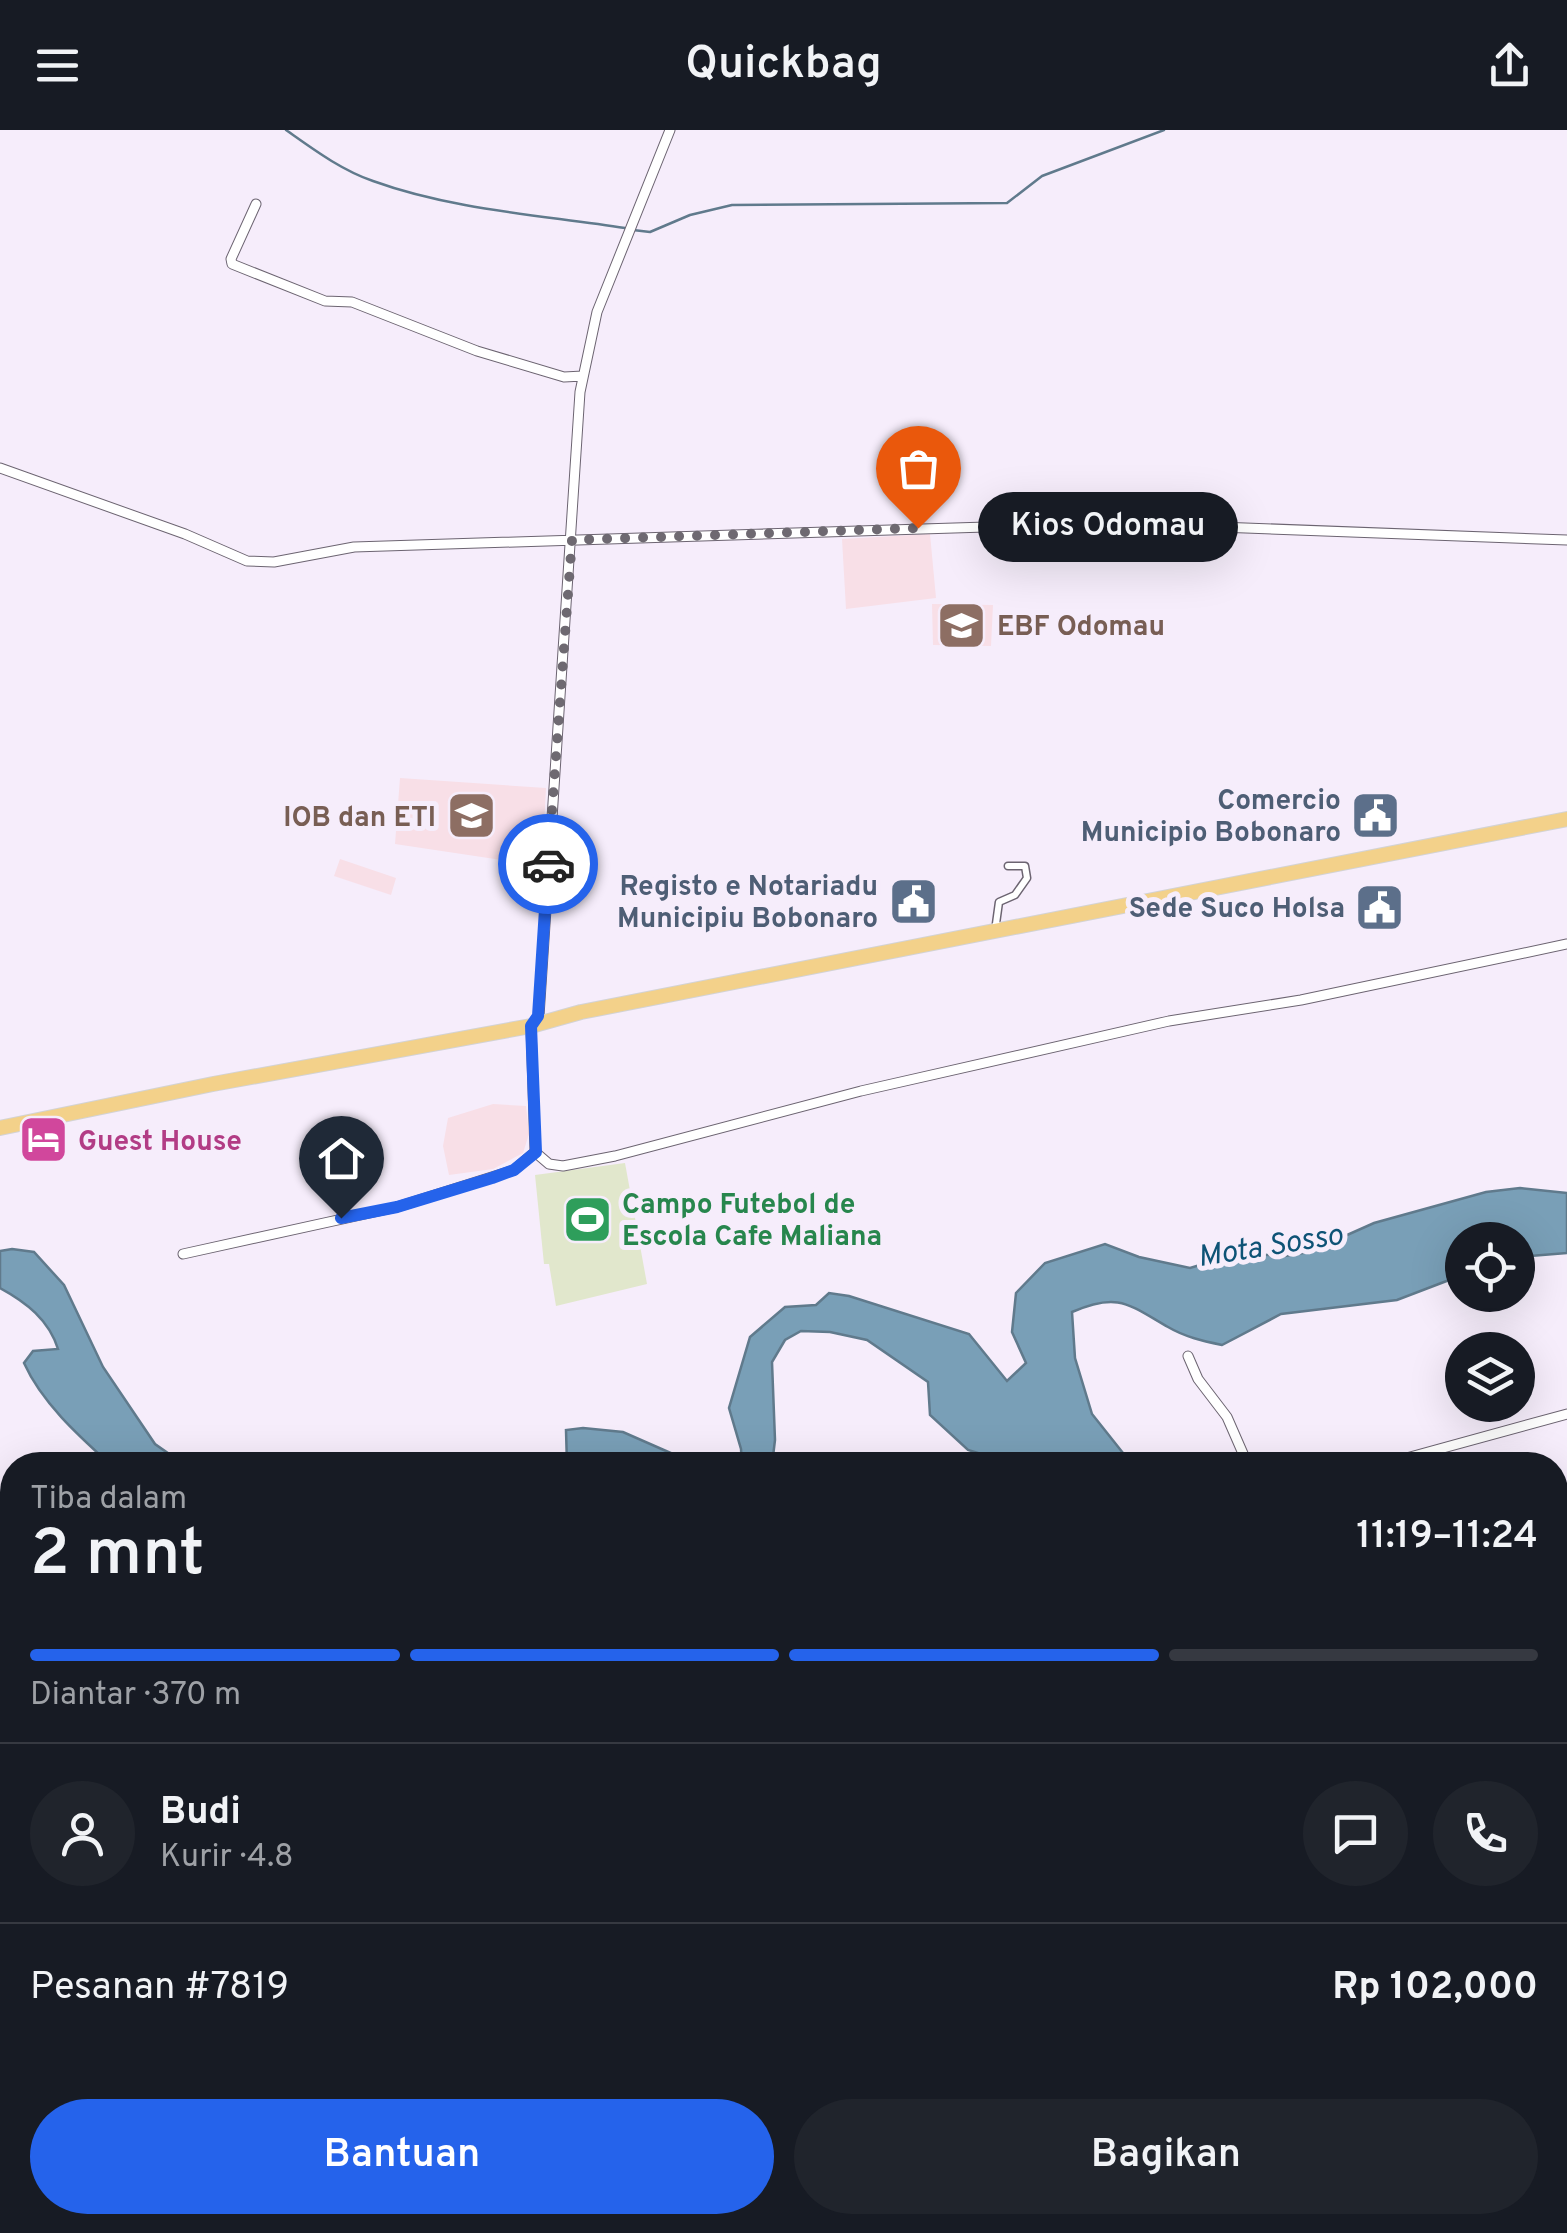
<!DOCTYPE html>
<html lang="id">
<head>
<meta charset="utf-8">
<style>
	:root { --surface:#171b24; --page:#20242c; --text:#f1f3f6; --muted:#9ea1a6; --line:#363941; --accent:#2563eb }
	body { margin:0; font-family:Overpass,sans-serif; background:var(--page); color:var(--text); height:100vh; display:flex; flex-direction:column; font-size:38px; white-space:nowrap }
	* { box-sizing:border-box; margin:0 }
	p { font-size:32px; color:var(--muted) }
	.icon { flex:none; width:55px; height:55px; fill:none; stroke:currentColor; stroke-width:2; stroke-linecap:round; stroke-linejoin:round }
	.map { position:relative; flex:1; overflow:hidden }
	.sheet { position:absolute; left:0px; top:1322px; width:1568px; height:782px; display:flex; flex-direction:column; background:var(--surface); border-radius:40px 40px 0 0; box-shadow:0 10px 40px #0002 }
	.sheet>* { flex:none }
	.controls { position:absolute; left:1445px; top:1092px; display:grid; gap:20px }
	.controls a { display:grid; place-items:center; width:90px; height:90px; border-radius:50%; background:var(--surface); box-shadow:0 10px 40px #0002; font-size:50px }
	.pin { position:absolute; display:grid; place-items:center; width:85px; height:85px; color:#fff; margin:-102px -42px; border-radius:50% 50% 50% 0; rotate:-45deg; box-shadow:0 0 10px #0007 }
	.pin .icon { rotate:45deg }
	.courier { position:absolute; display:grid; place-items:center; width:100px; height:100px; margin:-50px; border:8px solid #2563eb; border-radius:50%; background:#fff; color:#222; box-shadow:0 2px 12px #0007 }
	.bubble { position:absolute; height:70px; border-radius:35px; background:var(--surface); box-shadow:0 10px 40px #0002; font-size:32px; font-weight:600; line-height:70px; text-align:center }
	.summary em { font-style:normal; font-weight:600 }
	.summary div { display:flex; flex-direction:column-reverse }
	.summary { display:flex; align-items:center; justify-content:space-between; height:170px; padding:0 30px }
	h1 { font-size:65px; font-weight:600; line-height:75px }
	.bar { display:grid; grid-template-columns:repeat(4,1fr); gap:15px 10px; align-content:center; height:120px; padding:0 30px }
	.bar i { height:12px; border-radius:8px; background:var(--line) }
	.bar .on { background:var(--accent) }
	.bar p { grid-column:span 4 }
	.line { display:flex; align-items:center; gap:25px; padding:0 30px; border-top:2px solid var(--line) }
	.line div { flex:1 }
	.round { display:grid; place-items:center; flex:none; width:105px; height:105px; border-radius:52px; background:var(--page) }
	.action { display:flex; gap:20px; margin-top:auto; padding:20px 30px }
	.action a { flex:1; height:115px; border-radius:60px; background:var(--accent); color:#fff; font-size:40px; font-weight:600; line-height:115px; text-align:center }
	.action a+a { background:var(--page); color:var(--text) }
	header { display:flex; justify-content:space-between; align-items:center; height:130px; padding:0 30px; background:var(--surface); font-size:45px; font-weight:600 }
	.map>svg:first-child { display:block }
	.education { fill:#f8dfe7 }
	.green { fill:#e1e7cc }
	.water { fill:#799fb7; stroke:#607a8c; stroke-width:2.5 }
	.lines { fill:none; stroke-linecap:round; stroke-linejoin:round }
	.stream { stroke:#607a8c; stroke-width:2.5 }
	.river { stroke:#799fb7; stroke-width:15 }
	.pedestrian-casing { stroke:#6c6471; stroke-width:9 }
	.minor-casing { stroke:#6c6471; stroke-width:11 }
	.primary-casing { stroke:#d3d3d4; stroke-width:16 }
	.pedestrian { stroke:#fff; stroke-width:6 }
	.minor { stroke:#fff; stroke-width:9 }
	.primary { stroke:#f3d18a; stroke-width:14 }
	.done { stroke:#6e6971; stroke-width:10; stroke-dasharray:0 18 }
	.route { stroke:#2563eb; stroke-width:12 }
	.labels { text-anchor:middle; stroke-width:10; stroke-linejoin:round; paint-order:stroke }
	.education-label { font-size:28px; font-weight:bold; fill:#785e54; stroke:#f6edfb; text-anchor:start }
	.service-label { font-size:28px; font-weight:bold; fill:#4e5e75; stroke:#f6edfb; text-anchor:end }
	.hotel-label { font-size:28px; font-weight:bold; fill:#b23c85; stroke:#f6edfb; text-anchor:start }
	.leisure-label { font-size:28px; font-weight:bold; fill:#27864d; stroke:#f6edfb; text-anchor:start }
	.water-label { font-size:30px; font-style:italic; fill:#0e5376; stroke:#f6edfb }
</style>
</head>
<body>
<header><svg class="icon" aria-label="menu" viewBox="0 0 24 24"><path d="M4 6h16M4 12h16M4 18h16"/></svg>Quickbag<svg class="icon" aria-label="share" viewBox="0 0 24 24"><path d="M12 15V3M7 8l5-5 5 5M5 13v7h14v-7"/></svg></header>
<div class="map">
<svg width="1567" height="2103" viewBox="0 0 1567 2103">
	<rect width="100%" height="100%" fill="#f6edfb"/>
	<path class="education" d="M 930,404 L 936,468 L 846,479 L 842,409 Z
		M 932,474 L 993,475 L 991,516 L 933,515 Z
		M 400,648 L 546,658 L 542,736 L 395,714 Z
		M 340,729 L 396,748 L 391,765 L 334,746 Z
		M 493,974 L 526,976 L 529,1004 L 523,1023 L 493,1039 L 449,1045 L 443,1016 L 448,988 Z"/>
	<path class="green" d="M 625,1033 L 647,1154 L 556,1176 L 549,1134 L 544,1134 L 535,1045 Z"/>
	<path class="water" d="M 1520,1058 L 1567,1063 L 1567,1123 L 1518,1127 L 1518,1110 L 1462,1110 L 1462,1144 L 1457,1147 L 1397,1170 L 1281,1184 L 1222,1215 C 1203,1211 1185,1207 1168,1197 C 1128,1174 1118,1162 1072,1182 L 1075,1228 L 1092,1284 L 1123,1323 L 1120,1335 L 1017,1335 L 968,1320 L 930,1285 L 928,1252 L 867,1210 L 830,1202 L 801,1201 L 785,1210 L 772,1232 L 775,1310 L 772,1335 L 742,1335 L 741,1319 L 729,1278 L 750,1207 L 785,1177 L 816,1175 L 829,1163 L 849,1166 L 969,1204 L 1007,1251 L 1026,1233 L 1012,1202 L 1016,1163 L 1045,1133 L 1105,1114 L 1139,1127 L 1190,1138 L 1240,1123 L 1285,1126 L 1309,1122 L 1374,1093 L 1486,1062 Z
		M 12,1119 L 34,1122 L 64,1155 L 103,1237 L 155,1314 L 185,1335 L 111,1335 C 79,1306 42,1273 24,1233 L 33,1221 L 58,1219 C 49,1190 26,1172 0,1158 L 0,1121 Z
		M 583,1298 L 623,1302 L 698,1335 L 567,1335 L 566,1300 Z"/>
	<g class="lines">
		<path class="stream" d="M 286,0 C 313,19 341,40 373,51 C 453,80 542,85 625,98
			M 633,100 L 650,102 L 690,85 L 732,75 L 1007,73 L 1042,46 L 1164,0
			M 1555,1515 L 1567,1508
			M 1555,1558 L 1567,1549
			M 1555,1597 L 1567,1615"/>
		<path class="river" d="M 309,2092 L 310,2097 L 325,2092
			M 447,2092 L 454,2103"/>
		<defs>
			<path id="pedestrian" d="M 995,801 L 999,772 L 1015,765 L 1027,748 L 1025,736 L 1008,736"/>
			<path id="minor" d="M 670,0 L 597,182 L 580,262 L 539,886 L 531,896 L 535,1022 L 549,1034 L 563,1036 L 615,1026 L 861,961 L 1169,891 L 1301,870 L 1567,814
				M 256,74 L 231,129 L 232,134 L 325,171 L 352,172 L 477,221 L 564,247 L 583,246
				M 0,338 L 185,404 L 247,431 L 274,432 L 354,417 L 1113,393 L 1567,410
				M 183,1124 L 397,1077 L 514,1040 L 535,1022
				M 1188,1226 L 1198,1249 L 1227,1287 L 1248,1335
				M 1381,1335 L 1567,1284
				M 271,2092 L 276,2103"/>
			<path id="primary" d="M 0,998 L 213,954 L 531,896 L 581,882 L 1567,689"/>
		</defs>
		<use href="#pedestrian" class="pedestrian-casing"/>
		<use href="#minor" class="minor-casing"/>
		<use href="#primary" class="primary-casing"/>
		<use href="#pedestrian" class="pedestrian"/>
		<use href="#minor" class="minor"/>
		<use href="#primary" class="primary"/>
	</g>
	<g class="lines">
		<path class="done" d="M 548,734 L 572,410 L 918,398"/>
		<path class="route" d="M 341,1088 L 397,1077 L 492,1048 L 514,1040 L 536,1022 L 531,896 L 538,886 L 548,734"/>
	</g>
	<defs>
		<symbol id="school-square" viewBox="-11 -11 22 22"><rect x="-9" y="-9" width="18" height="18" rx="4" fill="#8d6e63" stroke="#f6edfb"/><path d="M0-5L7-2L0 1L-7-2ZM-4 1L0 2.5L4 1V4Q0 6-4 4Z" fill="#fff"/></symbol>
		<symbol id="civic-square" viewBox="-11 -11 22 22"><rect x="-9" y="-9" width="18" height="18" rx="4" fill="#5c6f8a" stroke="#f6edfb"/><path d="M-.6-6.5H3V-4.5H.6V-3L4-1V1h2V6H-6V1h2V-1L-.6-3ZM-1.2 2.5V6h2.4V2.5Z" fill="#fff"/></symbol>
		<symbol id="university-square" viewBox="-11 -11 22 22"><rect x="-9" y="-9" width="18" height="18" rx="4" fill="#8d6e63" stroke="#f6edfb"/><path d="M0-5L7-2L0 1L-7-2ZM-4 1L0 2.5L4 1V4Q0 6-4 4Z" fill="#fff"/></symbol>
		<symbol id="hotel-square" viewBox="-11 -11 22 22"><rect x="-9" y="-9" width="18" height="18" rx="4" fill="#d1479c" stroke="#f6edfb"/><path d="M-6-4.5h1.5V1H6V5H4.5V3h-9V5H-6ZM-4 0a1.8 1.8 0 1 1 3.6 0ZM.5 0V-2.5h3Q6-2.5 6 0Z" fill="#fff"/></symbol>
		<symbol id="stadium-square" viewBox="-11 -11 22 22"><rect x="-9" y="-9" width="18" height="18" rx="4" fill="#2e9e5b" stroke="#f6edfb"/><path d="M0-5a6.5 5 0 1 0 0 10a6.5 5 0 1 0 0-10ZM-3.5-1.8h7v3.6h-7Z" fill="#fff"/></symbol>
	</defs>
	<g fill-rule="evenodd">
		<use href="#school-square" x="934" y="468" width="55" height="55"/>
		<use href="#civic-square" x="1348" y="658" width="55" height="55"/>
		<use href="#university-square" x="444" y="658" width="55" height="55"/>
		<use href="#civic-square" x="886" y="744" width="55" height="55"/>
		<use href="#civic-square" x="1352" y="750" width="55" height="55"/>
		<use href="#hotel-square" x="16" y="982" width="55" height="55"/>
		<use href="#stadium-square" x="560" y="1062" width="55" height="55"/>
	</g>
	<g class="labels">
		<g class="education-label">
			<text x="997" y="505">EBF Odomau</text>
			<text x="436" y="696" text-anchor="end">IOB dan ETI</text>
		</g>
		<g class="service-label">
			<text x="1341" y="679">Comercio<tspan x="1341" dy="32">Municipio Bobonaro</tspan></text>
			<text x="878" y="765">Registo e Notariadu<tspan x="878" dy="32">Municipiu Bobonaro</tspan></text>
			<text x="1345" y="787">Sede Suco Holsa</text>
		</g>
		<g class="hotel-label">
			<text x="78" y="1020">Guest House</text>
		</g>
		<g class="leisure-label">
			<text x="622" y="1083">Campo Futebol de<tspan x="622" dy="32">Escola Cafe Maliana</tspan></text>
		</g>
		<g class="water-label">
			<text transform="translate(1270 1115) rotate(-9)" y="10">Mota Sosso</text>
		</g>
	</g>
</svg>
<div class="controls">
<a><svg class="icon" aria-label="locate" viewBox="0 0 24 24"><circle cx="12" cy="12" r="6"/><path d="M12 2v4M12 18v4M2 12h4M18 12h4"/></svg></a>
<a><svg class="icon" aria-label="layers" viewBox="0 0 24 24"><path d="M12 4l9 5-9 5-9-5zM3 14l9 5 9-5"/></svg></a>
</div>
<div class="pin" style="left:918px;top:398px;background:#ea580c"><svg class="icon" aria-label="bag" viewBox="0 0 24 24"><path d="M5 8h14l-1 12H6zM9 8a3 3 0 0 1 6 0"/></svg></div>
<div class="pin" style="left:341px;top:1088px;background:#1f2937"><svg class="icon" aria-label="home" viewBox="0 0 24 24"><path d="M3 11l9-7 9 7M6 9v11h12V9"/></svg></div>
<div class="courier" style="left:548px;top:734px"><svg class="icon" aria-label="car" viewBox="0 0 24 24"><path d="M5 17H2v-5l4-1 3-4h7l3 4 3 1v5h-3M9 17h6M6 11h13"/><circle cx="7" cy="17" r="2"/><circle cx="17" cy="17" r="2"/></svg></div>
<div class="bubble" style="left:978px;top:362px;width:260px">Kios Odomau</div>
<section class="sheet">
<div class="summary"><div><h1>2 mnt</h1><p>Tiba dalam</p></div><em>11:19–11:24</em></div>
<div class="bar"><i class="on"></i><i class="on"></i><i class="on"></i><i></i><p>Diantar · 370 m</p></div>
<div class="line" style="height:180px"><a class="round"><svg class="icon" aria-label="person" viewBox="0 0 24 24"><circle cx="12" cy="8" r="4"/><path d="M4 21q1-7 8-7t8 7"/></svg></a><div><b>Budi</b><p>Kurir · 4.8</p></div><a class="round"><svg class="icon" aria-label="chat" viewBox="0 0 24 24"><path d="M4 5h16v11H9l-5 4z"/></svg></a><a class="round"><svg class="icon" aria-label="phone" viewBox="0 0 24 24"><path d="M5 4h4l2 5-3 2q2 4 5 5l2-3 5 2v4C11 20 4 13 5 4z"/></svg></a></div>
<div class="line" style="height:130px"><div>Pesanan #7819</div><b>Rp 102,000</b></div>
<div class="action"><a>Bantuan</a><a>Bagikan</a></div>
</section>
</div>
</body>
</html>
